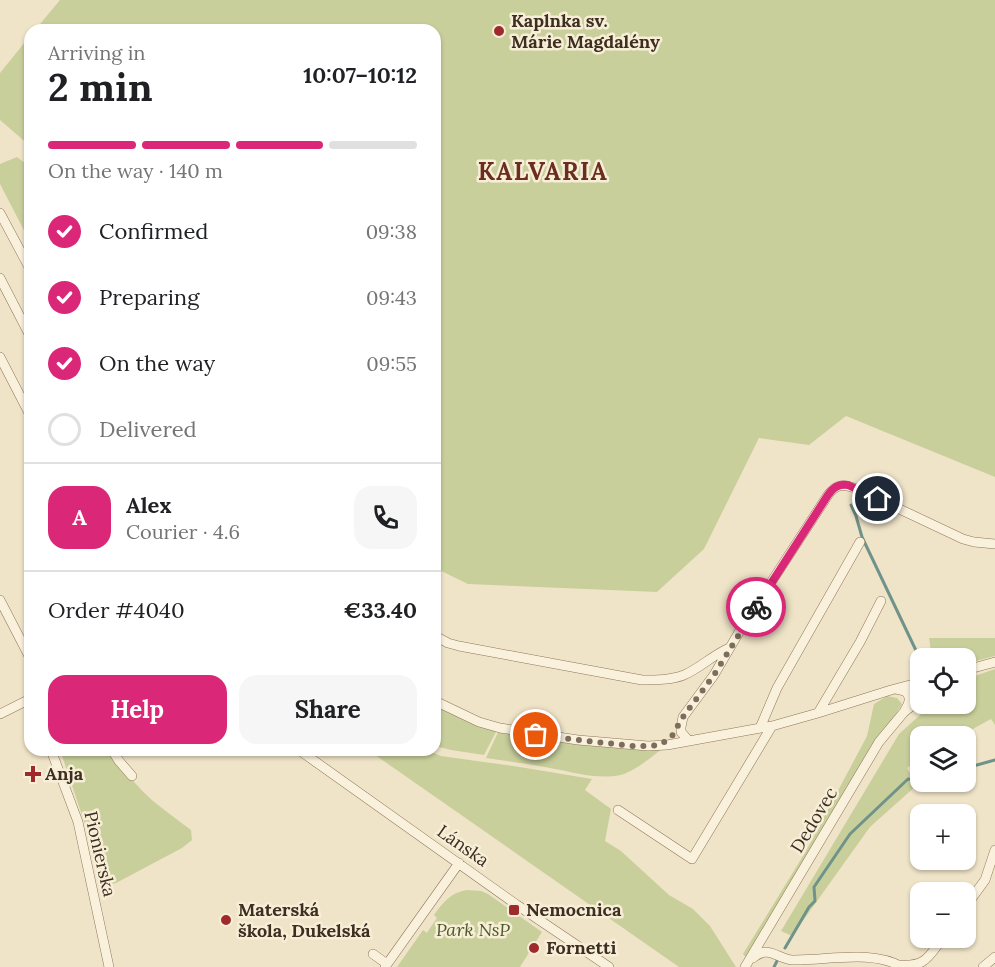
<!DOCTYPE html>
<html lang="en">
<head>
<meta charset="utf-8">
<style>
	:root { --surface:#fff; --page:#f6f6f6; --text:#202124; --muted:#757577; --line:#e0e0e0; --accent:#db2777 }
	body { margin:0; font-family:Lora,serif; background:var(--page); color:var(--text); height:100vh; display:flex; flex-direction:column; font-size:22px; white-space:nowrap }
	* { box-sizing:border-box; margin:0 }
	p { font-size:20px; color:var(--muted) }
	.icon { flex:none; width:33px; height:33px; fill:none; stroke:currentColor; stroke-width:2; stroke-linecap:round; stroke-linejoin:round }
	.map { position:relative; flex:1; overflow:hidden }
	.panel { position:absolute; left:24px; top:24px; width:417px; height:732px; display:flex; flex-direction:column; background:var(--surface); border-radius:18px; box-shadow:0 2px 4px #0004 }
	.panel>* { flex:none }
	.buttons { position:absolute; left:910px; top:648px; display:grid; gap:12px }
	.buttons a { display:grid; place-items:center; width:66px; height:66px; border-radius:12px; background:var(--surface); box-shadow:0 2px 4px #0004; font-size:30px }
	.pin { position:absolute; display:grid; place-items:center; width:51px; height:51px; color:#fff; margin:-26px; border:3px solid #fff; border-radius:50%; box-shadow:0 2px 6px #0007 }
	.courier { position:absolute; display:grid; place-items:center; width:60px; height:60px; margin:-30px; border:4px solid #db2777; border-radius:50%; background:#fff; color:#222; box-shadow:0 2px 8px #0007 }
	.headline em { font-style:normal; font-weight:700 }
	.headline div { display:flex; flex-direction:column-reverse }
	.headline { display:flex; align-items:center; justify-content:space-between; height:102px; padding:0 24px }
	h1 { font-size:39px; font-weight:700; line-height:45px }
	.bar { display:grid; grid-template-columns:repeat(4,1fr); gap:9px 6px; align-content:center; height:72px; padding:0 24px }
	.bar i { height:8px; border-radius:4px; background:var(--line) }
	.bar .active { background:var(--accent) }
	.bar p { grid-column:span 4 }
	.line { display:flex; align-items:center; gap:15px; padding:0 24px; border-top:2px solid var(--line) }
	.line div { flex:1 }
	.round { display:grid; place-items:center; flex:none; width:63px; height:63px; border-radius:18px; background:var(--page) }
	ol { padding:0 24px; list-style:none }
	li { display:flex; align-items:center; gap:18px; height:66px }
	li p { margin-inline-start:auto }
	li .icon { padding:6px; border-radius:50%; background:var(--accent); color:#fff; stroke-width:4 }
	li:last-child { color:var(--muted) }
	li i { width:33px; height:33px; border:3px solid var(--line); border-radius:50% }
	.action { display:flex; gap:12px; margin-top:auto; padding:12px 24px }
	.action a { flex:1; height:69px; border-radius:18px; background:var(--accent); color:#fff; font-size:24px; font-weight:700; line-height:69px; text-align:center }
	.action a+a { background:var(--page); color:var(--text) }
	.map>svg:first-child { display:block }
	.green { fill:#c9cf9b }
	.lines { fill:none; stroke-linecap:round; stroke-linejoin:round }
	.stream { stroke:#6f938a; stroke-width:3 }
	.street-casing { stroke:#8d765c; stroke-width:10 }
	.street { stroke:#faf1dc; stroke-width:9 }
	.done { stroke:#7c6e5b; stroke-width:6; stroke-dasharray:0 10.8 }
	.route { stroke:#db2777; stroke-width:8 }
	.poi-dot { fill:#9e2a2b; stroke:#f7eed8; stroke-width:2 }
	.labels { text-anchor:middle; stroke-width:5; stroke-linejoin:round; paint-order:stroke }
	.poi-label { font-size:18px; font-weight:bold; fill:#3d2e20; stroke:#f7eed8; text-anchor:start }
	.street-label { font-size:18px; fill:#3d2e20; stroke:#f7eed8 }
	.park-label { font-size:18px; font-style:italic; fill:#4d5a26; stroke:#f7eed8 }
	.district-label { font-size:24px; font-weight:bold; letter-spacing:1.5px; fill:#6b2e1e; stroke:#f7eed8 }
</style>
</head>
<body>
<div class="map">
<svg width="995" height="967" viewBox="0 0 995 967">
	<rect width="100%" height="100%" fill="#f0e4c8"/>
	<path class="green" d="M 60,0 L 995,0 L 995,477 L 846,416 L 809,445 L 759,438 L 704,549 L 657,592 L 468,584 L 435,568 L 435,30 L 35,30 Z
		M 30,36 L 30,146 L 0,120 L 0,73 Z
		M 17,157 L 30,167 L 30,242 L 0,184 L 0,164 Z
		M 929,638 L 995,638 L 995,656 L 972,662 L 972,665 L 966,666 L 966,658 L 932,658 Z
		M 995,669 L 995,725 L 991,719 L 960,736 L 921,736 L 921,758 L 907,768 L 917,785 L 870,827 L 792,936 L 781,931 L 899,734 L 932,704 L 966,704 L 966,679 Z
		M 887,696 L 897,698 L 902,704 L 749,961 L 743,954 L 806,851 L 867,736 L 874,704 Z
		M 435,705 L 488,729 L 497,730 L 484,755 L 451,750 L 435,746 Z
		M 500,728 L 667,745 C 655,754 638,769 624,774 C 601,781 573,772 550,768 C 529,764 507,761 486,758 Z
		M 60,750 L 108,750 C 122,768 136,786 153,801 C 165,811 178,820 191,830 L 192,840 L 182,848 L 116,883 L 102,887 L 87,830 Z
		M 368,750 L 426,750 L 441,756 L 520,767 L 592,779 L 585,790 L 611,809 L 605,841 L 621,851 L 669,895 L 693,909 L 710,926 L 736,967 L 679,967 Z
		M 466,890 L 481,891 L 488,894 L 542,932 L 520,967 L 397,967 L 423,930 L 427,933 L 428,931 L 437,918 L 434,915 C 443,902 451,893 466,890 Z"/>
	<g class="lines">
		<path class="stream" d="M 851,505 L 856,516 L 862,537 L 921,661
			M 966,768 L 995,760
			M 785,948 L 809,907 L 815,901 L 814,887 L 850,834 L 908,779 L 921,781
			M 774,967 L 777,961"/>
		<defs>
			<path id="street" d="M 0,213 L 30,269
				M 0,278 L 30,336
				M 0,357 L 30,415
				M 0,600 L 30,658
				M 435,636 L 448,643 L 459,646 L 642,680 C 656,680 671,680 684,675 C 700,668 713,655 729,648
				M 966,670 L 995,662
				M 896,689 L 905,691 C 912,697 909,704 905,710
				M 435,701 L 479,722 L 500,728 L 578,740 L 648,746 L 667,745 L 772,726 L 818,713 L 891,690 L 921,682
				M 818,713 L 860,642 L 881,601
				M 0,714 L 30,699
				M 760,728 L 777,688 L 860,542
				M 689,741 L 681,732 L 681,727 L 683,717 L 714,675 L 742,627 L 828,495 C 837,483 844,484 857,489 L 963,539 L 974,542 L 995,544
				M 51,750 L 78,822 L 109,967
				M 112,750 L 119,761 L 132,776
				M 299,750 L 517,905 L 609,967
				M 618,810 L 692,859 L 772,726
				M 966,906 L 985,880 L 995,850
				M 373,954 L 387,964
				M 753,958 C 756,955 760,953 765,952 C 774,952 782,959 792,960 C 826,961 871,949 902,967
				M 899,965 C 926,967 928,957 943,938
				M 385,967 L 459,863
				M 745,967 L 879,742 L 904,712 L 921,699
				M 983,967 L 995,957"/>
		</defs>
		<use href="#street" class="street-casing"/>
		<use href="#street" class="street"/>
	</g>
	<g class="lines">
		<path class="done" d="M 536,735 L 632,746 L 648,746 L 658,745 L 663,743 L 672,736 L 683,717 L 714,675 L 756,607"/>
		<path class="route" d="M 756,607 L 828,495 C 834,487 838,484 848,485 L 878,499"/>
	</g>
	<g class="poi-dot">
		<circle cx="499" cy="31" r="6"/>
		<path d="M30 765h6v6h6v6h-6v6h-6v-6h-6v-6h6z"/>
		<rect x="508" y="904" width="12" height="12" rx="3"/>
		<circle cx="226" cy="920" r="6"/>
		<circle cx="534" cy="948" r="6"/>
	</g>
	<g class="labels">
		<g class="poi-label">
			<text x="511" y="27">Kaplnka sv.<tspan x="511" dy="21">Márie Magdalény</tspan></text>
			<text x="45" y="780">Anja</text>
			<text x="238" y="916">Materská<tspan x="238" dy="21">škola, Dukelská</tspan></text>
			<text x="526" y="916">Nemocnica</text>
			<text x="546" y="954">Fornetti</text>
		</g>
		<g class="street-label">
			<text transform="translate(814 820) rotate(-59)" y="6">Dedovec</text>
			<text transform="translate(463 846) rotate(35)" y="6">Lánska</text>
			<text transform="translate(100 854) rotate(77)" y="6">Pionierska</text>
		</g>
		<g class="park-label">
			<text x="473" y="936">Park NsP</text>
		</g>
		<g class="district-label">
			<text x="543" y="180">KALVARIA</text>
		</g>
	</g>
</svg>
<div class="buttons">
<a><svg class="icon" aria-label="locate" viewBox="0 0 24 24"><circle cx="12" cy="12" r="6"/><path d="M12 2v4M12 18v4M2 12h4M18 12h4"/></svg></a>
<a><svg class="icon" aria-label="layers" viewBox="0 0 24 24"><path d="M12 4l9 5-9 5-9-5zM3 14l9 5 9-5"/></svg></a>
<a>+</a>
<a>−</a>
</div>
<div class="pin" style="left:536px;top:735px;background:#ea580c"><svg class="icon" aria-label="bag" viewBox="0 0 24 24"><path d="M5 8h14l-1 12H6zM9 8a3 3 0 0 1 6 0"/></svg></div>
<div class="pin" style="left:878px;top:499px;background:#1f2937"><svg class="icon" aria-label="home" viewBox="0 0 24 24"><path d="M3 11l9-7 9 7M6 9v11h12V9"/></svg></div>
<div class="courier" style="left:756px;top:607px"><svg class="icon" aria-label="bike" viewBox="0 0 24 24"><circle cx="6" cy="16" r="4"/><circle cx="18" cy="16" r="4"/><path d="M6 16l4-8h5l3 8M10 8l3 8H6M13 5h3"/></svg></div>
<section class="panel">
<div class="headline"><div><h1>2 min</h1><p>Arriving in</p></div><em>10:07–10:12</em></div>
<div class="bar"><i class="active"></i><i class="active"></i><i class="active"></i><i></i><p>On the way · 140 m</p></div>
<ol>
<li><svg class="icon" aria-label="check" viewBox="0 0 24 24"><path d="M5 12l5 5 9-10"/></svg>Confirmed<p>09:38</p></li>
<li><svg class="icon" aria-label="check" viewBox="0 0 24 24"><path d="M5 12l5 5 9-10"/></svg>Preparing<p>09:43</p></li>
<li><svg class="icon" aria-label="check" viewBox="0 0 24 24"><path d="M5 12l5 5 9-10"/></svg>On the way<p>09:55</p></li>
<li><i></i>Delivered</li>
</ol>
<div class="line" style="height:108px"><b class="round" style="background:var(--accent);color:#fff">A</b><div><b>Alex</b><p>Courier · 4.6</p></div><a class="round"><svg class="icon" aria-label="phone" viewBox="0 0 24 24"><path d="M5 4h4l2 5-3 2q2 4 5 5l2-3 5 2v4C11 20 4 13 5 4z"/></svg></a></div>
<div class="line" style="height:78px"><div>Order #4040</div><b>€33.40</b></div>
<div class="action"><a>Help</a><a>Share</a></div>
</section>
</div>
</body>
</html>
